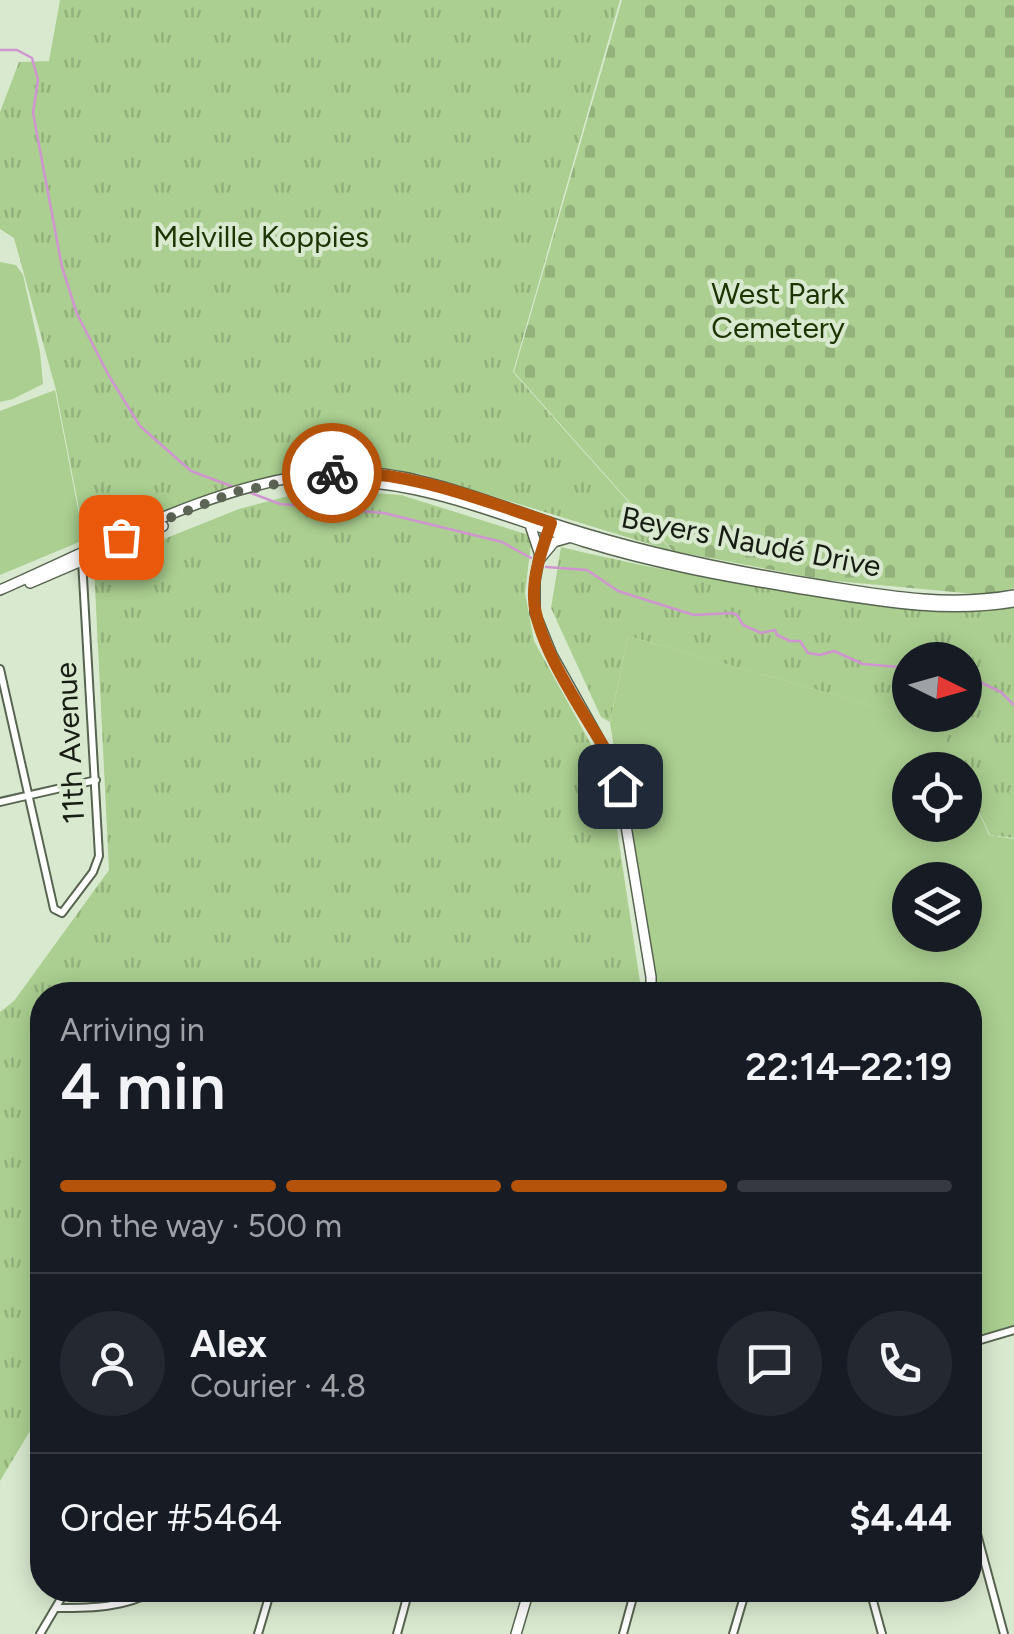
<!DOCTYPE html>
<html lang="en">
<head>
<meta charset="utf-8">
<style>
	:root { --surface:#171b24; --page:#242831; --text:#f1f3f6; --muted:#9ea1a6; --line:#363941; --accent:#b45309 }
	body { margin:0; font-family:Figtree,sans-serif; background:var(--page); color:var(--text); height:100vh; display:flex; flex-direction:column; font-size:38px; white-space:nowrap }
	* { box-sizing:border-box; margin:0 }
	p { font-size:32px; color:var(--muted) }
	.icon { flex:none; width:55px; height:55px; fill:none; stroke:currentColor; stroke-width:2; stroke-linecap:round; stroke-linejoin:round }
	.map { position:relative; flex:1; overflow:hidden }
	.sheet { position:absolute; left:30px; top:982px; width:952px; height:620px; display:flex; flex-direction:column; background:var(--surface); border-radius:40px; box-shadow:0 5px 25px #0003 }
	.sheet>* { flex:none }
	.needle { width:65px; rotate:95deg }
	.controls { position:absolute; left:892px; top:642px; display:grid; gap:20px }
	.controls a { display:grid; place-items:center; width:90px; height:90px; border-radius:50%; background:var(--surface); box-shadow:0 5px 25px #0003; font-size:50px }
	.pin { position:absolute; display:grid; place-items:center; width:85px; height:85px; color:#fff; margin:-42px; border-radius:20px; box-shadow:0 5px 15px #0006 }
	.courier { position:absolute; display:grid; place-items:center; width:100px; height:100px; margin:-50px; border:8px solid #b45309; border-radius:50%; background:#fff; color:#222; box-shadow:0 2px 12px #0007 }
	.head em { font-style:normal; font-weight:600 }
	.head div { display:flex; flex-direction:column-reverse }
	.head { display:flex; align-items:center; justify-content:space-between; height:170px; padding:0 30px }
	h1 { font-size:65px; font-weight:600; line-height:75px }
	.bar { display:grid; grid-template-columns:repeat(4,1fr); gap:15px 10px; align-content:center; height:120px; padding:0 30px }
	.bar i { height:12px; border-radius:8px; background:var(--line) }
	.bar .selected { background:var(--accent) }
	.bar p { grid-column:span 4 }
	.line { display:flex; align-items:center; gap:25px; padding:0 30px; border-top:2px solid var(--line) }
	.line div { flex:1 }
	.round { display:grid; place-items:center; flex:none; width:105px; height:105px; border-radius:52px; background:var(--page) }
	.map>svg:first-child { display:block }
	.cemetery { fill:url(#cemetery-stones) }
	.park { fill:url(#park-tufts); fill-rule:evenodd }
	.pitch { fill:#aacf90; fill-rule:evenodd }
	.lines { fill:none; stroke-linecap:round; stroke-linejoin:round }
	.stream { stroke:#d095d0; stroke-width:2.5 }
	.street-casing { stroke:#57644f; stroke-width:10 }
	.secondary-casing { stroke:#57644f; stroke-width:12 }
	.primary-casing { stroke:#57644f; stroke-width:12 }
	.street { stroke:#fff; stroke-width:6 }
	.secondary { stroke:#fff; stroke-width:9 }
	.primary { stroke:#fff; stroke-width:9 }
	.done { stroke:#5c6455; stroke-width:10; stroke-dasharray:0 18 }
	.route { stroke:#b45309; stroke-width:12 }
	.labels { text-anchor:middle; stroke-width:8; stroke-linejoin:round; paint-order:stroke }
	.park-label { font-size:30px; fill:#1b3401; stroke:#d9e9cf }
	.street-label { font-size:30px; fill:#181d14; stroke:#d9e9cf }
</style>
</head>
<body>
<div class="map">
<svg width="1014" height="1634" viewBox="0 0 1014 1634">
	<defs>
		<pattern id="cemetery-stones" width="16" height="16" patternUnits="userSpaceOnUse" patternTransform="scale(2.5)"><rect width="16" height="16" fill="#aacf90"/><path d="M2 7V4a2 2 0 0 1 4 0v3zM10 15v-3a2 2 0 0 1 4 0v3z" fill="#92b17b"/></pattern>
		<pattern id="park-tufts" width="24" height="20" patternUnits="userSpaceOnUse" patternTransform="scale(2.5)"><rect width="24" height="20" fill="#aacf90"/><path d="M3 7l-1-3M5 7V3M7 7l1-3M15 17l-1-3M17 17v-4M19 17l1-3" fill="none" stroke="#92b17b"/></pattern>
	</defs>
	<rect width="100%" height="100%" fill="#d9e9cf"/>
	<path class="cemetery" d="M 622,0 L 1014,0 L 1014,588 L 986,595 L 825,580 L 673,551 L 514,372 Z"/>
	<path class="park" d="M 60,0 L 620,0 L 513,372 L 672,551 L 421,474 L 346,468 L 260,479 L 85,540 L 56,390 L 14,238 L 0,229 L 0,112 L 19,62 L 49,61 Z
		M 315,489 L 401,495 L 532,536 L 525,593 L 534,641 L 609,777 L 642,995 L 42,995 L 42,1411 L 0,1481 L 0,1012 L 14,1001 L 109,870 L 94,567 L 239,509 Z
		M 561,547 C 635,565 710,579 786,591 C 863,603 936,616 1014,607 L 1014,838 L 990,835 L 965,781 L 965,770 L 960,770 L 939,725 L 628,636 L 610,722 L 601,717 L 551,608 ZM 910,660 L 965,660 L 965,715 L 910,715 Z"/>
	<path class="pitch" d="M 0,262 L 16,265 L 23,275 L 40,352 L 43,384 L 13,399 L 0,402 Z
		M 55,390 L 84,540 L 0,575 L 0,411 Z
		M 628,636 L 940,725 L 960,770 L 910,770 L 910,825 L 965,825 L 965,781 L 989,835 L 1014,839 L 1014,1328 L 970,1339 L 970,995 L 647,995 L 650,973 L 610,723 ZM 910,880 L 965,880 L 965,935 L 910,935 Z"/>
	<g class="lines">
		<path class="stream" d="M 0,50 L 17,50 L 32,58 L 38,80 L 33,113 L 62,267 L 77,314 L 109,376 L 140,426 L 191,471 L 234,487
			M 251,493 L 280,504 L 384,513 L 502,542 L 531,558
			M 546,567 L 587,570 L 618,591 L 694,615 L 732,613 L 737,615 L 743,625 L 761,633 L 775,630 L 777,635 L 790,641 L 800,641 L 808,653 L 820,655 L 834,651 L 863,664 L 910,668
			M 965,675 L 1001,692 L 1014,705"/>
		<defs>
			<path id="street" d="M 0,669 L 54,909 L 62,913 L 93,872 L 99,856 L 82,560
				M 0,802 L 96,780
				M 970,1343 L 1014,1330
				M 970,1508 L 1004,1634
				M 870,1590 L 882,1634
				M 57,1608 C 93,1608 123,1608 156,1590
				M 40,1634 L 66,1590
				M 258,1634 L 271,1590
				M 397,1634 L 409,1590
				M 623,1634 L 635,1590
				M 733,1634 L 746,1590"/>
			<path id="secondary" d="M 551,524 L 541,548 L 535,581 L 535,613 L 552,655 L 617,771 L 651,977 L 651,995
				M 516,1634 L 529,1590"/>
			<path id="primary" d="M 297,484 C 397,469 491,513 585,542 C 656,564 729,577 802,589 C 872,600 943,614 1014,602
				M 530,525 L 540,555
				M 539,560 L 554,542 L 568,538
				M 30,583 L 163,526
				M 0,590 C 103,545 220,480 334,472 C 410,467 490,503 561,526 C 648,554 736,572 826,586 C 888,596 951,607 1014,595"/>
		</defs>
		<use href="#street" class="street-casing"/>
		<use href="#secondary" class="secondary-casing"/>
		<use href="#primary" class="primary-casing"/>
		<use href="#street" class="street"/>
		<use href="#secondary" class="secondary"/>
		<use href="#primary" class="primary"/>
	</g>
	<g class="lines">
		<path class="done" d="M 121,537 L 235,492 L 332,473"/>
		<path class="route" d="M 332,473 C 406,469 482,500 551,523 C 543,547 533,572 534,598 C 535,646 591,723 615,766 L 620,786"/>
	</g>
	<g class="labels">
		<g class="park-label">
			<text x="261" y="247">Melville Koppies</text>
			<text x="778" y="304">West Park<tspan x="778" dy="34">Cemetery</tspan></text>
		</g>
		<g class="street-label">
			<text transform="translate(751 542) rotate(11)" y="10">Beyers Naudé Drive</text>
			<text transform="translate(70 743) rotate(-93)" y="10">11th Avenue</text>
		</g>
	</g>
</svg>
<div class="controls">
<a><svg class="needle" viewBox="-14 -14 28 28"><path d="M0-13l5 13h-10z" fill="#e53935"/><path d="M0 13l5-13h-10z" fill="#9ea1a6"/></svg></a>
<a><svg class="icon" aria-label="locate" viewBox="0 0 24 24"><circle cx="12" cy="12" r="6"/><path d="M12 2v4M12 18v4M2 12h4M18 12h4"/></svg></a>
<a><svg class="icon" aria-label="layers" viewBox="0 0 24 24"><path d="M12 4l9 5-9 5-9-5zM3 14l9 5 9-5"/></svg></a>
</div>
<div class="pin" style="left:121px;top:537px;background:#ea580c"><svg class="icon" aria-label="bag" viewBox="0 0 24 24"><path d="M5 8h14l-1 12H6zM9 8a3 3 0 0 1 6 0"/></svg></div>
<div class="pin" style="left:620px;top:786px;background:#1f2937"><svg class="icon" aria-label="home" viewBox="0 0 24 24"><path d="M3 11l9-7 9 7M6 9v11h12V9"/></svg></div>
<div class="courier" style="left:332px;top:473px"><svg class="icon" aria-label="bike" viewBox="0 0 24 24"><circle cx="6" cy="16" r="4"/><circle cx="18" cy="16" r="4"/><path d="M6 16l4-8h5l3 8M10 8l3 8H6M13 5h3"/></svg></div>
<section class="sheet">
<div class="head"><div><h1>4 min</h1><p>Arriving in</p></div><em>22:14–22:19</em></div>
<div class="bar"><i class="selected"></i><i class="selected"></i><i class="selected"></i><i></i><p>On the way · 500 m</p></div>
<div class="line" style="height:180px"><a class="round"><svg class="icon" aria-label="person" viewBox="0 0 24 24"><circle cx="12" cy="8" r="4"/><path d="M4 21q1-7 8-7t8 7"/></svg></a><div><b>Alex</b><p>Courier · 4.8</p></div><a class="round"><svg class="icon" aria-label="chat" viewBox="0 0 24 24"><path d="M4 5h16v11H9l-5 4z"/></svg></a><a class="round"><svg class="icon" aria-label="phone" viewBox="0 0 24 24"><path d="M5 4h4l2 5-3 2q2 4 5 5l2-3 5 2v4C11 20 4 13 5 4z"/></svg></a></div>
<div class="line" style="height:130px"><div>Order #5464</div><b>$4.44</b></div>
</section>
</div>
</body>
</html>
